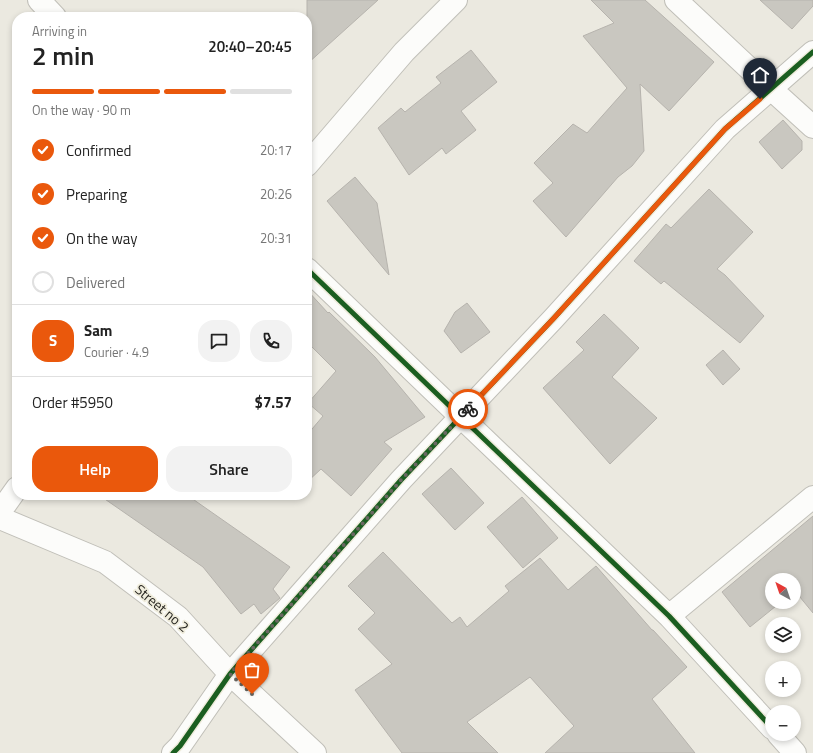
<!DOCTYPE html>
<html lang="en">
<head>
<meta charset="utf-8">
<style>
	:root { --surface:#fff; --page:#f2f2f2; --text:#222; --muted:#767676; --line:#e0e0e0; --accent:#ea580c }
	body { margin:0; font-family:"Titillium Web",sans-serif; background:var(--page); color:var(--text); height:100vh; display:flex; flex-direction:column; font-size:15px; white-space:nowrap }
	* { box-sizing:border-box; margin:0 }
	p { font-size:13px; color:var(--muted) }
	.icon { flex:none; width:22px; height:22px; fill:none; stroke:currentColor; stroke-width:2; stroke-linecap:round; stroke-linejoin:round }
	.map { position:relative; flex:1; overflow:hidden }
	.details { position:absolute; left:12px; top:12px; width:300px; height:488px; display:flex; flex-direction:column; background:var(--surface); border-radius:16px; box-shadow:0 2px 6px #0003 }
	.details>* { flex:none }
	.needle { width:26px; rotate:320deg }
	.controls { position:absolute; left:765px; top:573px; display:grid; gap:8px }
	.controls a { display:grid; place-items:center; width:36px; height:36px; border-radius:50%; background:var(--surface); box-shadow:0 2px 6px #0003; font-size:20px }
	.pin { position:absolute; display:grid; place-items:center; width:34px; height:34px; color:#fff; margin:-41px -17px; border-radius:50% 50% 50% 0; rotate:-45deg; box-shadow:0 0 4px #0007 }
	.pin .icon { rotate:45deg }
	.courier { position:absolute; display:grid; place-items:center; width:40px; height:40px; margin:-20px; border:3px solid #ea580c; border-radius:50%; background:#fff; color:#222; box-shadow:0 1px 5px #0007 }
	.overview em { font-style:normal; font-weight:600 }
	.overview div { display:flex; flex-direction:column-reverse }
	.overview { display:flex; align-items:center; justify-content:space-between; height:68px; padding:0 20px }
	h1 { font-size:26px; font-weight:600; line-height:30px }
	.bar { display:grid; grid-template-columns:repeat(4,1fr); gap:6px 4px; align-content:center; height:48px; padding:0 20px }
	.bar i { height:5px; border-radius:3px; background:var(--line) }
	.bar .active { background:var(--accent) }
	.bar p { grid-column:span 4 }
	.line { display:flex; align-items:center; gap:10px; padding:0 20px; border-top:1px solid var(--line) }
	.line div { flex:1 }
	.round { display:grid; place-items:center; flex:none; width:42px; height:42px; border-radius:16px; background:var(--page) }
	ol { padding:0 20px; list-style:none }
	li { display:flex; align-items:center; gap:12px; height:44px }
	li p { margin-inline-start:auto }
	li .icon { padding:4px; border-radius:50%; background:var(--accent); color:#fff; stroke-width:4 }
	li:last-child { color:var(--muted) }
	li i { width:22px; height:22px; border:2px solid var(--line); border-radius:50% }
	.button { display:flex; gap:8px; margin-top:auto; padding:8px 20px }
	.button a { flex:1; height:46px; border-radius:16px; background:var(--accent); color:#fff; font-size:16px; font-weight:600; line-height:46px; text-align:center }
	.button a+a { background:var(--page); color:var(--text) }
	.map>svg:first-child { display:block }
	.building { fill:#c9c7c0; stroke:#b6b3ad }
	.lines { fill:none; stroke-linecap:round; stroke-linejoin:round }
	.street-casing { stroke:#c0bfb8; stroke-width:24 }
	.street { stroke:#fcfcfa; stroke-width:22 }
	.cycleway-casing { stroke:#efecdc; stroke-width:8 }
	.cycleway { stroke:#1b5e20; stroke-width:5 }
	.done { stroke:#6a6862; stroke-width:4; stroke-dasharray:0 7.2 }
	.route { stroke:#ea580c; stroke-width:5 }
	.labels { text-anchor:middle; stroke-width:3.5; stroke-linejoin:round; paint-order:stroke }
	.street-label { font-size:14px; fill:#24231e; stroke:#efecdc }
</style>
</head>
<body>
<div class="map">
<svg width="813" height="753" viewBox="0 0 813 753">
	<rect width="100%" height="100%" fill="#ebe9e0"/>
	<path class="building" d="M 307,0 L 378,0 L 307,64 Z
		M 591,0 L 645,0 L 714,62 L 669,111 L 640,84 L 644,151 L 632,166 L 618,177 L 566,237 L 533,201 L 553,183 L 534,163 L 573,124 L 587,133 L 627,88 L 583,36 L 614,23 Z
		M 760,0 L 813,0 L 813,6 L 792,29 Z
		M 471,50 L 497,82 L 461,111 L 476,130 L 446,154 L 442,148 L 409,175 L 378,128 L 401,108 L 405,112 L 441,83 L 436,77 Z
		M 783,120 L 802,141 L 802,150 L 782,169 L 759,142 Z
		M 355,177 L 377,203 L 389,275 L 327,201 Z
		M 709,189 L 753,232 L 717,269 L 725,275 L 764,316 L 740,343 L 664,281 L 661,284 L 634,261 L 666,224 L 671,228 Z
		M 307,290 L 328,313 L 329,312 L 375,357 L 425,417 L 384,442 L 392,449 L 351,496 L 321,469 L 307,482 L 307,435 L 323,416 L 308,403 L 336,371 L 307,342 Z
		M 467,303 L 490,332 L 461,353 L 444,331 L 455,312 Z
		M 604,314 L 639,348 L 612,377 L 657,418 L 610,464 L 543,388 L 584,350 L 576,342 Z
		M 723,350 L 740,369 L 723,385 L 706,365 Z
		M 451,468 L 484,503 L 455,530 L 422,494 Z
		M 99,495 L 187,495 L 290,567 L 273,589 L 280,598 L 261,614 L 254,604 L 241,614 L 203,567 Z
		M 522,497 L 558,538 L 523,568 L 487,527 Z
		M 813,516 L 813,613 L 795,591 L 794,592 L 794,580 L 772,580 L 772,602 L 781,602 L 750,627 L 722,592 Z
		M 383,552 L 452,623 L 460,617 L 467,627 L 509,591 L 505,586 L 540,558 L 568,590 L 596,566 L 652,630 L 653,630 L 687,667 L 652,699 L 695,753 L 545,753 L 574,726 L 530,677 L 467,722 L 498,753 L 402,753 L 355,690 L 392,664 L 358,629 L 375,613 L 348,586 Z"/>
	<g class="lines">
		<defs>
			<path id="street" d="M 39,0 L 55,17
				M 676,0 L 771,89 L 813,127
				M 307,165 L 404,52 L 456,0
				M 307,269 L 461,417 L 669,616 L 772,728
				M 0,512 L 17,488
				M 0,518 L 105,562 L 178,617 L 230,674 L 315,753
				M 669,616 L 813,497
				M 778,734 L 795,753
				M 173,753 L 180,746 L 230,674 L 401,480 L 554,318 L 725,129 L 813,52"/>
		</defs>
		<use href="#street" class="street-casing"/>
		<use href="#street" class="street"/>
		<defs>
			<path id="cycleway" d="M 307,269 L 461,417 L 669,616 L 772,728
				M 173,753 L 180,746 L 230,674 L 401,480 L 554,318 L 725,129 L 813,52"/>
		</defs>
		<use href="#cycleway" class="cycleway-casing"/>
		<use href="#cycleway" class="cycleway"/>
	</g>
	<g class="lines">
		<path class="done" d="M 252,694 L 230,674 L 401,480 L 468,409"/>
		<path class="route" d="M 468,409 L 554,318 L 725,129 L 760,99"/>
	</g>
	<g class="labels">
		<g class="street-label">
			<text transform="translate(162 608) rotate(40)" y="5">Street no 2</text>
		</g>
	</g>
</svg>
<div class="controls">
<a><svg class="needle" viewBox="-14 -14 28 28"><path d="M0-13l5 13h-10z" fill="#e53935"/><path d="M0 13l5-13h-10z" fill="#767676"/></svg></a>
<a><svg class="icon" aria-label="layers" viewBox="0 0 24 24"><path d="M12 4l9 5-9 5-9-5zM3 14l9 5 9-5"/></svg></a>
<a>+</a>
<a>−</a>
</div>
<div class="pin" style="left:252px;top:694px;background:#ea580c"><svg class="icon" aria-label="bag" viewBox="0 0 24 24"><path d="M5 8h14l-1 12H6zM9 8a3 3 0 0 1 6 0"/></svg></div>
<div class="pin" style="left:760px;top:99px;background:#1f2937"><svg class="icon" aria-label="home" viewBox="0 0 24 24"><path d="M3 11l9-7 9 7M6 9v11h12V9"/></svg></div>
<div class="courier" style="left:468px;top:409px"><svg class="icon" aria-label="bike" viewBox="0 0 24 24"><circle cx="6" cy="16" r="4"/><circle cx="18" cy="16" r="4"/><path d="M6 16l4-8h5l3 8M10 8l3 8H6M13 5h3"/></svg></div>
<section class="details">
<div class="overview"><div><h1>2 min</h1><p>Arriving in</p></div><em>20:40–20:45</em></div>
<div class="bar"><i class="active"></i><i class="active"></i><i class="active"></i><i></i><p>On the way · 90 m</p></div>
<ol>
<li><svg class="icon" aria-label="check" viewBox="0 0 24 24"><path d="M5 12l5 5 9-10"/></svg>Confirmed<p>20:17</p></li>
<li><svg class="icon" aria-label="check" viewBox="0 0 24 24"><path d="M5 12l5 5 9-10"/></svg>Preparing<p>20:26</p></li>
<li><svg class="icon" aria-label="check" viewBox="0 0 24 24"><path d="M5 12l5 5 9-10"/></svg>On the way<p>20:31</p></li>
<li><i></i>Delivered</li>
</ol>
<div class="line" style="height:72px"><b class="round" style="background:var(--accent);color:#fff">S</b><div><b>Sam</b><p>Courier · 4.9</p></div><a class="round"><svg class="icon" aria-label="chat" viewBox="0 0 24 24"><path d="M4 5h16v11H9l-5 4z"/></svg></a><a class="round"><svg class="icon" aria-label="phone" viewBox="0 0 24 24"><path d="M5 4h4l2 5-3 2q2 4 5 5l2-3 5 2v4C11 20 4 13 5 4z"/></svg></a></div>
<div class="line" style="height:52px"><div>Order #5950</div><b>$7.57</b></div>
<div class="button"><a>Help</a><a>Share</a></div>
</section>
</div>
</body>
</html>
